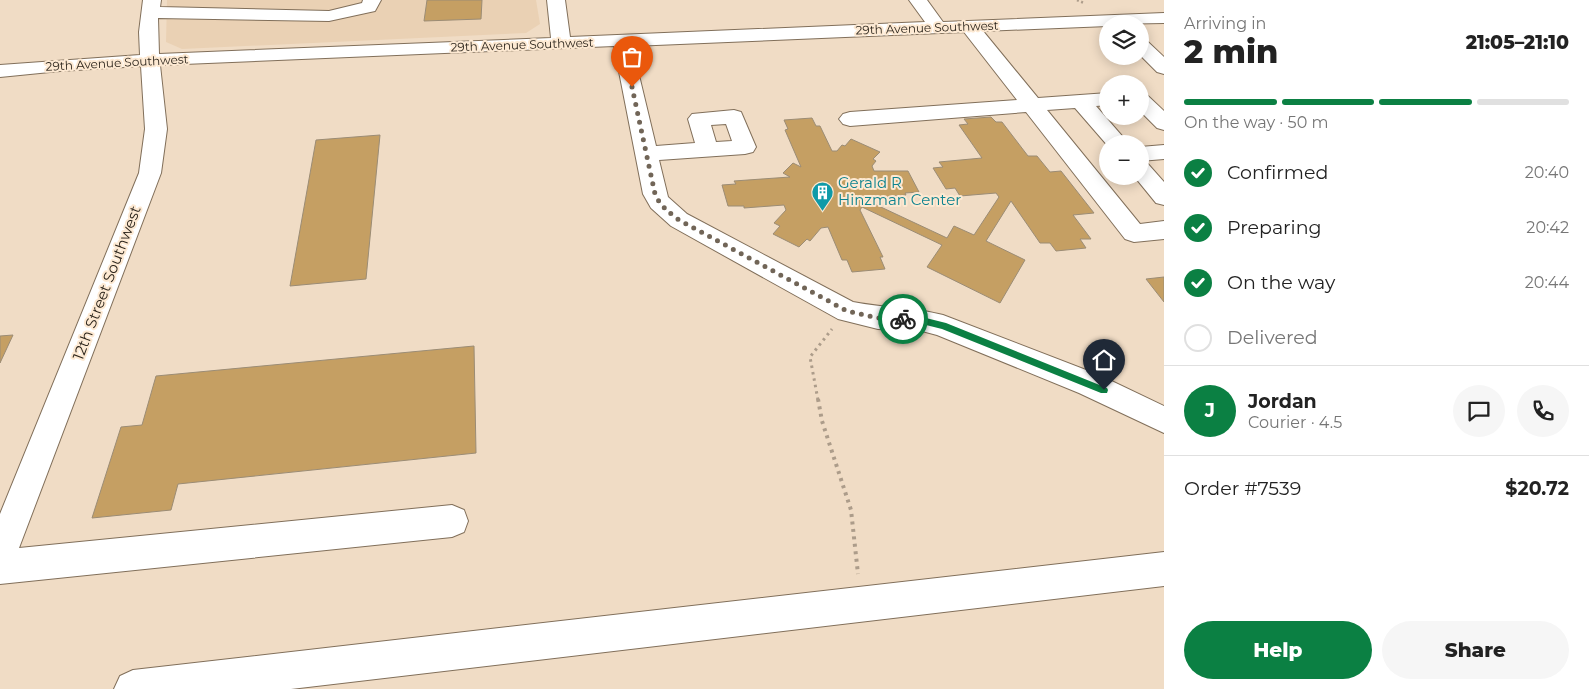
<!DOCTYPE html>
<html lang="en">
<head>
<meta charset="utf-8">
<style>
	:root { --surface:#fff; --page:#f6f6f6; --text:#222; --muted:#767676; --line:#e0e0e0; --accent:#0b8043 }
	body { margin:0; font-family:Montserrat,sans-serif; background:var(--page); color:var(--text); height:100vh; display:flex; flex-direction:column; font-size:19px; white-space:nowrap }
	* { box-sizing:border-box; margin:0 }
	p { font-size:16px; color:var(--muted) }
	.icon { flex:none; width:28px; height:28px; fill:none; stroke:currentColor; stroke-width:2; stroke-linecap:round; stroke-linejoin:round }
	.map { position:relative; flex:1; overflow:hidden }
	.drawer { display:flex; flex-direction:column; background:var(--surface); width:425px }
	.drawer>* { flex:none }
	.tools { position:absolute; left:1099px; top:15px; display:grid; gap:10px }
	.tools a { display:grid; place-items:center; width:50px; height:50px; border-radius:50%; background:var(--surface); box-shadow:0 2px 12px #0003; font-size:25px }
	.pin { position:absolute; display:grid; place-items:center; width:42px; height:42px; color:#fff; margin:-51px -21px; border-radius:50% 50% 50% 0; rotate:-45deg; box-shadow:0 0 5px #0007 }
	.pin .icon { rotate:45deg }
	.courier { position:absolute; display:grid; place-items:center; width:50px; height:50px; margin:-25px; border:4px solid #0b8043; border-radius:50%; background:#fff; color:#222; box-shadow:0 1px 6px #0007 }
	.summary em { font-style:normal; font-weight:800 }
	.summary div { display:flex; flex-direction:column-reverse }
	.summary { display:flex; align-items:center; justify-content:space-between; height:85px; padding:0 20px }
	h1 { font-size:32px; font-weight:800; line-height:38px }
	.bar { display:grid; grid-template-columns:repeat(4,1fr); gap:8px 5px; align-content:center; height:60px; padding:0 20px }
	.bar i { height:6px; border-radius:4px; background:var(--line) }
	.bar .current { background:var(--accent) }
	.bar p { grid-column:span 4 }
	.line { display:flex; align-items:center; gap:12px; padding:0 20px; border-top:1px solid var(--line) }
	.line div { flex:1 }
	.round { display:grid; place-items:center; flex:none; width:52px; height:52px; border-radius:26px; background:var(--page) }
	ol { padding:0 20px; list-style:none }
	li { display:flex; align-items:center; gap:15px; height:55px }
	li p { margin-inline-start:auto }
	li .icon { padding:5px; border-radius:50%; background:var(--accent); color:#fff; stroke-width:4 }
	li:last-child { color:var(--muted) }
	li i { width:28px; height:28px; border:2px solid var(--line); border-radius:50% }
	.primary-button { display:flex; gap:10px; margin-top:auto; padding:10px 20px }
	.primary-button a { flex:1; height:58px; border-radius:30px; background:var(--accent); color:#fff; font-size:20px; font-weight:800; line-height:58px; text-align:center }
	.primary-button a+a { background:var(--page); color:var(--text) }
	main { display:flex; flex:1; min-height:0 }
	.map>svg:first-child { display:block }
	.built { fill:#ead1b4 }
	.building { fill:#c59f63; stroke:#9b8c75 }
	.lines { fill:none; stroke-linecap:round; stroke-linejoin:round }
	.minor-casing { stroke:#816f5a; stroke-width:2 }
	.path-far2 { stroke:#ac9c8a; stroke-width:2.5; stroke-dasharray:2 2.5; stroke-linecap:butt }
	.path-far1 { stroke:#ac9c8a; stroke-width:3; stroke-dasharray:2.5 4; stroke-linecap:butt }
	.path { stroke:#ac9c8a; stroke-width:4; stroke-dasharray:3 4.5; stroke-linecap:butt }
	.minor { fill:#fff; fill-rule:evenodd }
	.route { fill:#0b8043 }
	.done { stroke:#716557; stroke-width:5; stroke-dasharray:0 9 }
	.labels { text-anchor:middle; stroke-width:4; stroke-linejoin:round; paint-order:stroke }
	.far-street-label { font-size:12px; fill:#2c251c; stroke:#fde9d2 }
	.culture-label { font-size:15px; fill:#0d838f; stroke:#fde9d2; text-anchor:start }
	.street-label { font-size:15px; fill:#2c251c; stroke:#fde9d2 }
</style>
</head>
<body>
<main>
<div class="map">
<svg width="1164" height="689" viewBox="0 0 1164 689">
	<rect width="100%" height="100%" fill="#f0dcc5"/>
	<path class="built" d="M 167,0 L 536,0 L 540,24 L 526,33 L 182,49 L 166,42 Z"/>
	<path class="building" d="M 427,0 L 482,0 L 481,19 L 424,21 Z
		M 991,117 L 996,122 L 1002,122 L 1028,156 L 1037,156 L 1050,172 L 1061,171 L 1094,213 L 1073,215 L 1091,239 L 1080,239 L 1086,248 L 1056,251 L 1050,243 L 1040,243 L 1011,201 L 986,241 L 1025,260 L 1000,303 L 927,267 L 942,245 L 862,207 L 860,210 L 883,257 L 880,257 L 885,269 L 852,272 L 847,260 L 842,260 L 828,227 L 821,228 L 810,241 L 807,239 L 799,247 L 773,234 L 780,226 L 774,223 L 786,210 L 784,205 L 744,208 L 744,206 L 728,206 L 722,185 L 736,184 L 734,181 L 790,177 L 783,173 L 793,163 L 801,167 L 785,130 L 788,129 L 784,120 L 812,118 L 816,126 L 820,126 L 832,151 L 837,151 L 842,145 L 845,146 L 851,139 L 880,152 L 873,159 L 876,161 L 872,166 L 874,171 L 908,171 L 919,192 L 905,193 L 906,195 L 870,198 L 868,201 L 947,238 L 954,226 L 974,235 L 999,197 L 996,193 L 960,196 L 955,188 L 946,189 L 933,168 L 943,167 L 939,162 L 982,158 L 959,125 L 968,124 L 964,119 Z
		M 380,135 L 366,279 L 290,286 L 316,140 Z
		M 1164,277 L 1164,302 L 1146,279 Z
		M 13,335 L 0,363 L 0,336 Z
		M 474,346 L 476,453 L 178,484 L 171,510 L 92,518 L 121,427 L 142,425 L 156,376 Z"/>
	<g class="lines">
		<defs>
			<path id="minor" d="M 143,0 L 161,0 L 160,7 L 329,11 L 362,3 L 363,0 L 381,0 L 375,11 L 329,21 L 158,18 L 159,54 L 551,38 L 547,0 L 565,0 L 570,37 L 925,22 L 909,0 L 927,0 L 943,22 L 1164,13 L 1164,23 L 1108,24 L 1108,26 L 983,31 L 1038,98 L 1108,93 L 1108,105 L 1096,106 L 1129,144 L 1108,144 L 1108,146 L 1075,108 L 1047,110 L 1140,224 L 1164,221 L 1164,239 L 1134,242 L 1125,239 L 1026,112 L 850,126 L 843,124 L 839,119 L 843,114 L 850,112 L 1017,100 L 964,32 L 632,46 L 656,146 L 695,143 L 688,119 L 692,114 L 734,110 L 741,112 L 756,147 L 753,152 L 745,154 L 659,160 L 668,197 L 687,214 L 853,302 C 883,308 913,307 943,315 L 1099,375 L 1164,406 L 1164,433 L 1079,393 L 937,335 L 922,331 L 878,329 L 838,319 L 671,226 L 651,208 L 643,194 L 614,46 L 160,65 L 167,129 L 161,173 L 19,548 L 452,505 L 464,510 L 468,521 L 464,532 L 452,537 L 0,584 L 0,514 L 139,173 L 145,129 L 141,66 L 60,71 L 0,77 L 0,65 L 140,55 L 139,32 ZM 726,124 L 732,141 L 716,142 L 711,125 Z
				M 1140,39 L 1147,41 L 1164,57 L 1164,74 L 1157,72 L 1140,55 Z
				M 1140,93 L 1147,95 L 1164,111 L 1164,130 L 1157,128 L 1140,111 Z
				M 1164,145 L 1164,159 L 1140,161 L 1140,147 Z
				M 1140,161 L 1148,164 L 1164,182 L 1164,205 L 1156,203 L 1134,176 L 1140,176 Z
				M 1164,552 L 1164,586 L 291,689 L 114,689 L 120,676 L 133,670 Z"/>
		</defs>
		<use href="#minor" class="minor-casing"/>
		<path class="path-far2" d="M 1077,0 L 1084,3"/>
		<path class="path-far1" d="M 818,400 L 810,357 L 832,329"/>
		<path class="path" d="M 818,399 L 822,421 L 851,510 L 858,574"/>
		<use href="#minor" class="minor"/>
	</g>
	<path class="route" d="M 903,316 L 922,317 L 946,323 L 1107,388 L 1108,390 L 1107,393 L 1101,393 L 942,329 L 922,324 L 900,321 L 899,319 Z"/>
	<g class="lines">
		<path class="done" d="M 632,87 L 655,194 C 660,206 669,212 679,220 L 847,311 L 878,318 L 903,319"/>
	</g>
	<defs>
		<symbol id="building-pin" viewBox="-11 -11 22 30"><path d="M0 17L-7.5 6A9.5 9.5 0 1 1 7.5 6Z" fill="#0f9aa8" stroke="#fde9d2"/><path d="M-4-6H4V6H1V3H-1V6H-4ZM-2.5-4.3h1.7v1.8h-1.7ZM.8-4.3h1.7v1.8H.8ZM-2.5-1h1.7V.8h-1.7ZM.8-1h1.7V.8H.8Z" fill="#fff"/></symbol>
	</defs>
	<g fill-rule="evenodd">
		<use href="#building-pin" x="810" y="180" width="25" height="34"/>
	</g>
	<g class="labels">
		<g class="far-street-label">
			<text transform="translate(927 28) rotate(-2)" y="4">29th Avenue Southwest</text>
			<text transform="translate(522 45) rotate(-2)" y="4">29th Avenue Southwest</text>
			<text transform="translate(117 63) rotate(-3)" y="4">29th Avenue Southwest</text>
		</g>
		<g class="culture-label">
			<text x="838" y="188">Gerald R<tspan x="838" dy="17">Hinzman Center</tspan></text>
		</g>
		<g class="street-label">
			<text transform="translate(107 283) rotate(-69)" y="5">12th Street Southwest</text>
		</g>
	</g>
</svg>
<div class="tools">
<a><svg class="icon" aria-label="layers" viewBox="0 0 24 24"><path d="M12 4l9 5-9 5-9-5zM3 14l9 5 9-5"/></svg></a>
<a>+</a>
<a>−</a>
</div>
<div class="pin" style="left:632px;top:87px;background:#ea580c"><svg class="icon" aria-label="bag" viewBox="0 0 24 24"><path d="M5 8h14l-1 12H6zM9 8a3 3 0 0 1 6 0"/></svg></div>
<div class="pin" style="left:1104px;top:390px;background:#1f2937"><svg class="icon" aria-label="home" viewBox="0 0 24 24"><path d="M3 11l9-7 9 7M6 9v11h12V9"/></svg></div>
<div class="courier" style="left:903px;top:319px"><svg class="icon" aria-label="bike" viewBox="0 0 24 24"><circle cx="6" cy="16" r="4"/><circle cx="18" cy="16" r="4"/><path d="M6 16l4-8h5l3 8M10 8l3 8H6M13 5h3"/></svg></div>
</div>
<section class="drawer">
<div class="summary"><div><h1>2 min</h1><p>Arriving in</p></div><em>21:05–21:10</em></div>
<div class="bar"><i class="current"></i><i class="current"></i><i class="current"></i><i></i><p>On the way · 50 m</p></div>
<ol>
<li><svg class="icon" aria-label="check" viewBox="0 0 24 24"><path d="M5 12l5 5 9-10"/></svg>Confirmed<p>20:40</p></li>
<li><svg class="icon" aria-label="check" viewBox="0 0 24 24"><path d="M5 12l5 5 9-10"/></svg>Preparing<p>20:42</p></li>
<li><svg class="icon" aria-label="check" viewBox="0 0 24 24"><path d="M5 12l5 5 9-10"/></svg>On the way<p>20:44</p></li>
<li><i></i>Delivered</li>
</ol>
<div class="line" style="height:90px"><b class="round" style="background:var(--accent);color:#fff">J</b><div><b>Jordan</b><p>Courier · 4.5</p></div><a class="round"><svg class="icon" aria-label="chat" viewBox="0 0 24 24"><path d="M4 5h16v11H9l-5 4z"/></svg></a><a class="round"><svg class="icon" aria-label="phone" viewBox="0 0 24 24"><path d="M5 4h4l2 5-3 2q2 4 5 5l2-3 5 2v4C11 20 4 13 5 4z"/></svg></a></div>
<div class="line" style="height:65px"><div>Order #7539</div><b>$20.72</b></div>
<div class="primary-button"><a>Help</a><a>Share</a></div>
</section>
</main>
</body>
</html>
